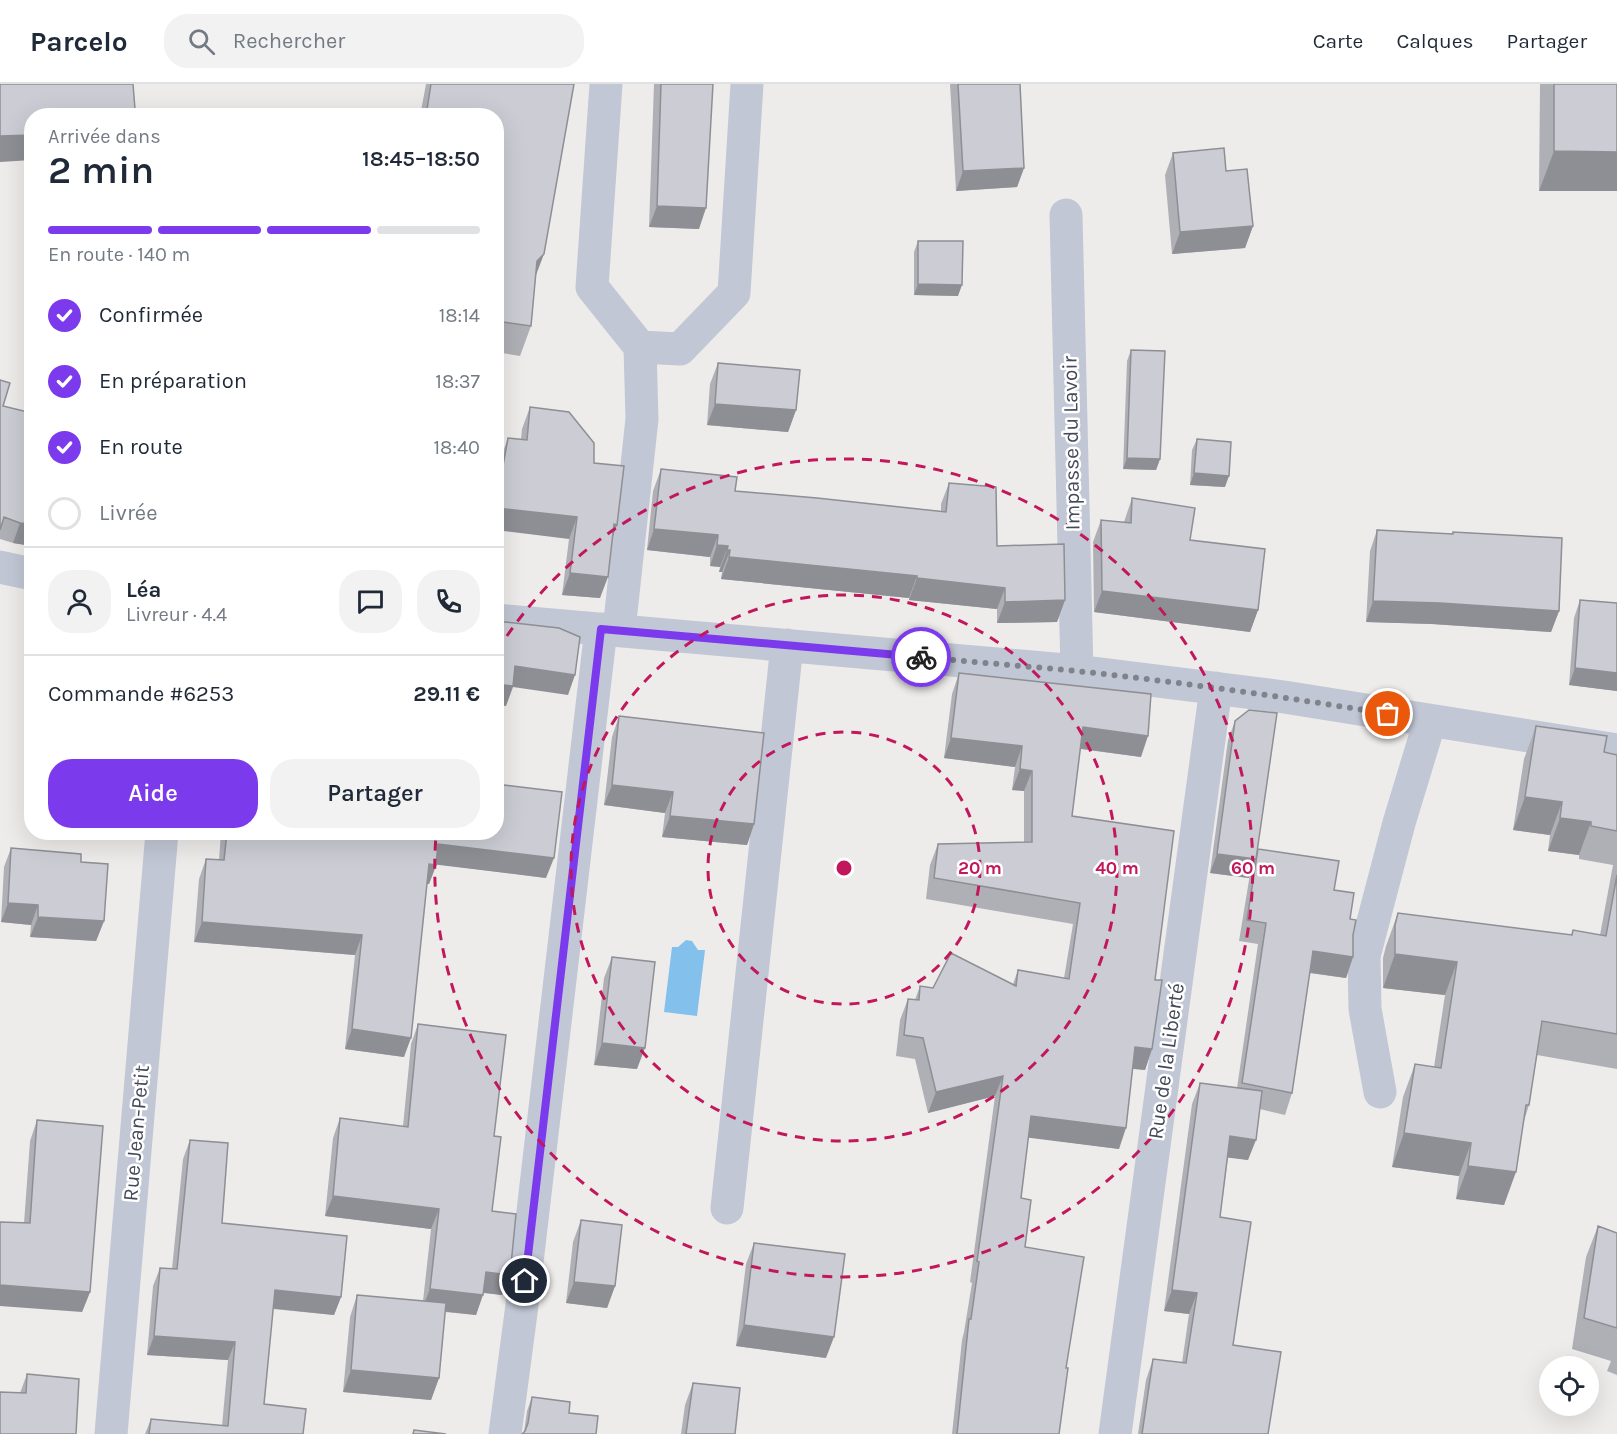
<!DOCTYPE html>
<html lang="fr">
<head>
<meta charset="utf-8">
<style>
	:root { --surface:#fff; --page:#f2f2f3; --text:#1f2937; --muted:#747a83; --line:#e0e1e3; --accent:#7c3aed }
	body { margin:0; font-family:Karla,sans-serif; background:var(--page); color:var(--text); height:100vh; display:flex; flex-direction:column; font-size:22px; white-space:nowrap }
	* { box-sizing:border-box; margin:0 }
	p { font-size:20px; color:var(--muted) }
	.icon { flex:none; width:33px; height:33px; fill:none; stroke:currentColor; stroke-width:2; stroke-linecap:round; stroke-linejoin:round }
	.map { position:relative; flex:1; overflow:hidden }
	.details { position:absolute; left:24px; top:24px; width:480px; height:732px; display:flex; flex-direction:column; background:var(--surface); border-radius:24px; box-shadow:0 6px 24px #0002 }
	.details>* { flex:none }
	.buttons { position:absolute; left:1539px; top:1272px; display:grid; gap:12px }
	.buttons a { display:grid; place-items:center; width:60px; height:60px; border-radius:50%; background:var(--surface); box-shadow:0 6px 24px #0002; font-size:30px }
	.pin { position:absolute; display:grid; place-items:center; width:51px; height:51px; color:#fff; margin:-26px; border:3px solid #fff; border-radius:50%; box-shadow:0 2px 6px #0007 }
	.courier { position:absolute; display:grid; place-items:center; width:60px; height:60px; margin:-30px; border:4px solid #7c3aed; border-radius:50%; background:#fff; color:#222; box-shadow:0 2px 8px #0007 }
	.head em { font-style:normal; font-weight:600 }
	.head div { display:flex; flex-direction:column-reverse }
	.head { display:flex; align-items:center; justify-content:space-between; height:102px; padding:0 24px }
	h1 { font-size:39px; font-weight:600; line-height:45px }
	.bar { display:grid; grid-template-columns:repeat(4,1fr); gap:9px 6px; align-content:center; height:72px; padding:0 24px }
	.bar i { height:8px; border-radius:4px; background:var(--line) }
	.bar .active { background:var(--accent) }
	.bar p { grid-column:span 4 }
	.line { display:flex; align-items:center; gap:15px; padding:0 24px; border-top:2px solid var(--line) }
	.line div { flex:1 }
	.round { display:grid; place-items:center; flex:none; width:63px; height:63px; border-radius:24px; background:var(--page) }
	ol { padding:0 24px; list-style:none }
	li { display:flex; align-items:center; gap:18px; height:66px }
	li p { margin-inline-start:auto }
	li .icon { padding:6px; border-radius:50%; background:var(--accent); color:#fff; stroke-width:4 }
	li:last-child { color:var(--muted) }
	li i { width:33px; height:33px; border:3px solid var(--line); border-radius:50% }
	.action { display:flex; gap:12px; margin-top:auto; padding:12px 24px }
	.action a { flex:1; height:69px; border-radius:24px; background:var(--accent); color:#fff; font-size:24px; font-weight:600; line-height:69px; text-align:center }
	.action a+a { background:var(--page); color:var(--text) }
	header { display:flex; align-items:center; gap:36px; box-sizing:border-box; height:84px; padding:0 30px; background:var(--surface); border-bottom:2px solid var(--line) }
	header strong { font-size:28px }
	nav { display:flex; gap:33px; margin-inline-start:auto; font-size:21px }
	.search { width:420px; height:54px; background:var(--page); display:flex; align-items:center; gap:15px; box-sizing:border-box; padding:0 21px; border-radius:24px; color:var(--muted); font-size:22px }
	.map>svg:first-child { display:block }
	.water { fill:#83c0ec }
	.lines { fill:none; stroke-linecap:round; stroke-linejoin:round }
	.minor { stroke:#c1c7d4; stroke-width:33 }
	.wall { fill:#afafb6 }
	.shaded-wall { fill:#8e8f94 }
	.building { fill:#cbccd4; stroke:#8e8f94; stroke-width:1.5 }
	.done { stroke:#80838c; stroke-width:6; stroke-dasharray:0 10.8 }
	.route { stroke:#7c3aed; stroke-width:8 }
	.ring { fill:none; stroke:#c2185b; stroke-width:3; stroke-dasharray:10 8 }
	.labels { text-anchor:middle; stroke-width:5; stroke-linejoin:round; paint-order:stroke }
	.street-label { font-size:21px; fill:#444a59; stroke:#fff }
	.centre { fill:#c2185b; stroke:#fff; stroke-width:3 }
	.ring-label { font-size:18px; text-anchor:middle; font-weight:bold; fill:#c2185b; stroke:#fff; stroke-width:5; stroke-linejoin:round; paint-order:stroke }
</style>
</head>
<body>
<header>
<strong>Parcelo</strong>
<div class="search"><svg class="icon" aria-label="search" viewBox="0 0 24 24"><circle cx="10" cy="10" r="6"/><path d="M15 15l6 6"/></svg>Rechercher</div>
<nav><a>Carte</a><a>Calques</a><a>Partager</a></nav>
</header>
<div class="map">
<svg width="1617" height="1350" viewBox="0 0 1617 1350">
	<rect width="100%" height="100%" fill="#eeeceb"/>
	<path class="water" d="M 686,856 L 692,857 L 698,866 L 705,866 L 697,932 L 664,928 L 672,863 L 678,863 Z"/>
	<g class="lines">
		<path class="minor" d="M 606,0 L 592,203 L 640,263 L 642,335 L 619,546
			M 1066,131 L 1077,587
			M 640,263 L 680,265 L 734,209 L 747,0
			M 0,483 L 32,490
			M 496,536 L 1077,587 L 1284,613 L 1617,666
			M 1380,1008 L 1365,925 L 1364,872 L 1399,739 L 1430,637
			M 727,1124 L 787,561
			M 111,1350 L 162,748
			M 505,1350 L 522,1221 L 601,545
			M 1115,1350 L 1216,604"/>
	</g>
	<path class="wall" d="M 426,0 L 574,0 L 536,190 L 531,242 L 520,272 L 496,268 L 496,32 L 420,32 Z
		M 654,0 L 713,0 L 699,145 L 649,143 Z
		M 950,0 L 1020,0 L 1024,84 L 1017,103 L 956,107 Z
		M 1540,0 L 1617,0 L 1539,107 Z
		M 1173,69 L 1226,87 L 1253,142 L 1245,164 L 1172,170 L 1165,91 Z
		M 918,157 L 958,212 L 914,211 L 914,168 Z
		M 1131,266 L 1160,375 L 1156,386 L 1123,385 L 1127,277 Z
		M 718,279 L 796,326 L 788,348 L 707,341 L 710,300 Z
		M 0,296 L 3,322 L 32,329 L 32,462 L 13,459 L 0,455 Z
		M 530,323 L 594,379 L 617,441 L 613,453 L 600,514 L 562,511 L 569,455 L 498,387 L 500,376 L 508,354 L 521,355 L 522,345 Z
		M 1197,355 L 1225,403 L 1190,401 L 1192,366 Z
		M 661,385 L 735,407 L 941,427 L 941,420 L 949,399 L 997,462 L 1065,516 L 1057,538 L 997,539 L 997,525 L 909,516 L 909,514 L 721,495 L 722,488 L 719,488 L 720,483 L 710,482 L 710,473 L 647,466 L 653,407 Z
		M 1132,414 L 1190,456 L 1258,526 L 1250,548 L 1094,528 L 1093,458 L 1101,436 L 1124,438 Z
		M 1377,446 L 1453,450 L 1453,448 L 1559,527 L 1551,548 L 1432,540 L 1366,538 L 1370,467 Z
		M 1580,516 L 1617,519 L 1617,607 L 1569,601 L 1574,534 Z
		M 959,589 L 1141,673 L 1080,665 L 1072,732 L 1155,896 L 1152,965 L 1145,986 L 1133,985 L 1119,1065 L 1028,1053 L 1021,1114 L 1025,1163 L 1066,1284 L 1059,1350 L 952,1350 L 962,1256 L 964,1248 L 972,1199 L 970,1198 L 995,1012 L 928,1029 L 915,975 L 896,972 L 900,936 L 908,915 L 915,916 L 920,902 L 933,904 L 1013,900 L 1018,886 L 1064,894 L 1073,840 L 926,815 L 930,781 L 938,760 L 1024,758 L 1024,707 L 1012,706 L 1015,683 L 944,674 L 952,610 Z
		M 619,632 L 754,740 L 747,761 L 662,753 L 665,729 L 604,721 L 612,653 Z
		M 1235,637 L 1256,771 L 1258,765 L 1334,806 L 1350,835 L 1353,851 L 1353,873 L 1346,894 L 1309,889 L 1292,1009 L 1285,1031 L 1260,1025 L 1248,1076 L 1228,1073 L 1220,1133 L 1233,1261 L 1268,1350 L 1138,1350 L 1146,1296 L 1153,1275 L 1182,1279 L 1189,1230 L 1164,1227 L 1192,1020 L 1200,999 L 1237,1004 L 1258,860 L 1239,857 L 1250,790 L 1249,794 L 1210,789 L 1228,656 Z
		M 1536,642 L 1604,668 L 1617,671 L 1617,985 L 1537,971 L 1529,1021 L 1524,1037 L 1504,1121 L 1456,1115 L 1459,1092 L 1392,1083 L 1403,1013 L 1415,980 L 1434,983 L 1445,911 L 1383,904 L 1383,874 L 1386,862 L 1398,829 L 1571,851 L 1573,846 L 1600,851 L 1613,781 L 1579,775 L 1579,771 L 1548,767 L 1550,751 L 1513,746 L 1524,675 Z
		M 221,748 L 496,748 L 546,794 L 437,780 L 429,800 L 427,800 L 404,973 L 345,965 L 355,871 L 194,858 L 199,795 L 206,775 L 219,776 Z
		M 11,764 L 81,778 L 104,837 L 96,857 L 30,853 L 31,841 L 1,838 L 4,783 Z
		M 612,873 L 637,985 L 594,981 L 604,894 Z
		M 418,940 L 494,1052 L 492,1127 L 510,1191 L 502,1211 L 483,1209 L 476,1231 L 445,1228 L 439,1294 L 431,1316 L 343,1308 L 350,1233 L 357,1211 L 423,1217 L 431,1145 L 325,1132 L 333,1054 L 340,1034 L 403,1042 L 411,960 Z
		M 37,1036 L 90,1208 L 82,1228 L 24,1139 L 30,1057 Z
		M 190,1056 L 222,1139 L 341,1213 L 334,1231 L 273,1225 L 264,1320 L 303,1350 L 145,1350 L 151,1335 L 222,1342 L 228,1276 L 147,1271 L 153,1202 L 160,1184 L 172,1185 L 183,1075 Z
		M 581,1136 L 615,1202 L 607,1224 L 566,1219 L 573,1158 Z
		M 1598,1142 L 1617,1149 L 1617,1291 L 1607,1287 L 1611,1277 L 1572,1265 L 1586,1173 Z
		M 754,1159 L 826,1274 L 736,1262 L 746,1180 Z
		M 27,1290 L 76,1350 L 20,1309 Z
		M 693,1299 L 735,1350 L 681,1350 L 685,1321 Z
		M 532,1313 L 569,1329 L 524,1348 L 527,1327 Z"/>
	<path class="shaded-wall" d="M 135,25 L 132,32 L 116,32 Z
		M 32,51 L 32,76 L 0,78 L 0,52 Z
		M 1554,67 L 1617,68 L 1617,107 L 1539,107 Z
		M 1024,84 L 1017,103 L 956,107 L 963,87 Z
		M 657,122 L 706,124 L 699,145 L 649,143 Z
		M 1253,142 L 1245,164 L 1172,170 L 1180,148 Z
		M 544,170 L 533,199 L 537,177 Z
		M 918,200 L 962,201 L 958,212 L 914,211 Z
		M 715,320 L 796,326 L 788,348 L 707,341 Z
		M 1127,374 L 1160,375 L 1156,386 L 1123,385 Z
		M 1194,389 L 1229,392 L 1225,403 L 1190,401 Z
		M 496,424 L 577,433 L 569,455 L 496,446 Z
		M 20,439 L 32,440 L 32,462 L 13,459 Z
		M 614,440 L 617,441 L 609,462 Z
		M 654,445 L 718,451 L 710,473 L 647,466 Z
		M 717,461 L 728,462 L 720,483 L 710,482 Z
		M 727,466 L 730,466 L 722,488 L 719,488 Z
		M 729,473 L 917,492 L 909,514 L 721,495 Z
		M 570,489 L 608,493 L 600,514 L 562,511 Z
		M 917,494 L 1005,504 L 997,525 L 909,516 Z
		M 1102,507 L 1258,526 L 1250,548 L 1094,528 Z
		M 1065,516 L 1057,538 L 997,539 L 1005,518 Z
		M 1373,517 L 1440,519 L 1559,527 L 1551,548 L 1432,540 L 1366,538 Z
		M 515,582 L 575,591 L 568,611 L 513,603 L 506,622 L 496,621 L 496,600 Z
		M 1575,584 L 1617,589 L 1617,607 L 1569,601 Z
		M 1083,643 L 1148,652 L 1141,673 L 1076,664 Z
		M 951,654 L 1022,662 L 1015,683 L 944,674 Z
		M 1020,685 L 1032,687 L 1024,707 L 1012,706 Z
		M 612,701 L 673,708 L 665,729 L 604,721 Z
		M 1525,713 L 1562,718 L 1550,751 L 1513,746 Z
		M 670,732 L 754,740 L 747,761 L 662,753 Z
		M 1560,734 L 1591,738 L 1579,771 L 1548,767 Z
		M 438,760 L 554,774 L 546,794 L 431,780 Z
		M 1217,770 L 1256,775 L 1249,794 L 1210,789 Z
		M 429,780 L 436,781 L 429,800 L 422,800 Z
		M 8,819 L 38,821 L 31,841 L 1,838 Z
		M 38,833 L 104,837 L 96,857 L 30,853 Z
		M 202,838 L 362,851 L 355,871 L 194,858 Z
		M 1313,867 L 1353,873 L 1346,894 L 1305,888 Z
		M 1395,870 L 1457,878 L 1445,911 L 1383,904 Z
		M 352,945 L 411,954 L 404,973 L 345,965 Z
		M 602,959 L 645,964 L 637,985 L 594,981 Z
		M 1135,963 L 1152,965 L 1145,986 L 1127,984 Z
		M 1003,992 L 995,1012 L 928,1029 L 936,1008 Z
		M 1031,1032 L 1126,1044 L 1119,1065 L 1023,1053 Z
		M 1404,1049 L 1471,1059 L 1459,1092 L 1392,1083 Z
		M 1230,1052 L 1256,1056 L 1248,1076 L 1223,1073 Z
		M 1468,1082 L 1516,1088 L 1504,1121 L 1456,1115 Z
		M 333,1112 L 439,1125 L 431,1145 L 325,1132 Z
		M 486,1188 L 510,1191 L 502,1211 L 478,1208 Z
		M 574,1198 L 615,1202 L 607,1224 L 566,1219 Z
		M 0,1201 L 90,1208 L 82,1228 L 0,1222 Z
		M 430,1205 L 483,1211 L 476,1231 L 422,1225 Z
		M 275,1206 L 341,1213 L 334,1231 L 268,1224 Z
		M 1172,1206 L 1197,1209 L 1189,1230 L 1164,1227 Z
		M 744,1241 L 834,1253 L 826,1274 L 736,1262 Z
		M 154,1252 L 235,1258 L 228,1276 L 147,1271 Z
		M 351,1286 L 439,1294 L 431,1316 L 343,1308 Z"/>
	<path class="building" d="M 0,0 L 133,0 L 135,25 L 116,32 L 32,32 L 32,51 L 0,52 Z
		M 431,0 L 574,0 L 544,170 L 537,177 L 531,242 L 496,237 L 496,32 L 426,32 Z
		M 661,0 L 713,0 L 706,124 L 657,122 Z
		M 958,0 L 1020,0 L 1024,84 L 963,87 Z
		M 1554,0 L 1617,0 L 1617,68 L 1554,67 Z
		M 1224,64 L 1226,87 L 1247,85 L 1253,142 L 1180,148 L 1173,69 Z
		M 918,157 L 963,157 L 962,201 L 918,200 Z
		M 1131,266 L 1165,267 L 1160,375 L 1127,374 Z
		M 718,279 L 800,286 L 796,326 L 715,320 Z
		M 0,296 L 10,299 L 3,322 L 32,329 L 32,440 L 20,439 L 4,433 L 0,446 Z
		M 530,323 L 569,328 L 594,359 L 594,379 L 624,382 L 617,441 L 614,440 L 608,493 L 570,489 L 577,433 L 496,424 L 496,387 L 502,387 L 508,354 L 527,356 Z
		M 1197,355 L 1231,358 L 1229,392 L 1194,389 Z
		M 661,385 L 737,393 L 735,407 L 817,414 L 946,428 L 949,399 L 996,403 L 997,462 L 1064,460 L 1065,516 L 1005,518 L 1005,504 L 917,494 L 917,492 L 729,473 L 730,466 L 727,466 L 728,462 L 717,461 L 718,451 L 654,445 Z
		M 1132,414 L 1195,424 L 1190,456 L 1265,465 L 1258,526 L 1102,507 L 1101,436 L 1131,439 Z
		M 1377,446 L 1453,450 L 1453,448 L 1562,454 L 1559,527 L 1440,519 L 1373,517 Z
		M 1580,516 L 1617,519 L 1617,589 L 1575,584 Z
		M 496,537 L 559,544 L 580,553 L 575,591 L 515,582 L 513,602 L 496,600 Z
		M 959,589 L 1151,610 L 1148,652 L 1083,643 L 1072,732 L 1174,747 L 1155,896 L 1162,896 L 1152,965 L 1135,963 L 1126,1044 L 1031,1032 L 1021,1114 L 1031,1116 L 1025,1163 L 1084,1173 L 1066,1284 L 1068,1284 L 1059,1350 L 957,1350 L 969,1235 L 971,1235 L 979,1178 L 977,1177 L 1003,992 L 936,1008 L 923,954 L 904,951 L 908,915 L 919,916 L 920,902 L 933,904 L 951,869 L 1016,902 L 1018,886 L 1069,895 L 1080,819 L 934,794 L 938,760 L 1032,758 L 1032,687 L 1020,685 L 1022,662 L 951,654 Z
		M 1249,626 L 1277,629 L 1256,775 L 1217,770 L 1235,637 Z
		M 619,632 L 764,649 L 754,740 L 670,732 L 673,708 L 612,701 Z
		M 1536,642 L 1607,652 L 1604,668 L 1617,671 L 1617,747 L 1591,742 L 1591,738 L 1560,734 L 1562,718 L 1525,713 Z
		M 496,700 L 562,708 L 554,774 L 438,760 L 436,781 L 429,780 L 411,954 L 352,945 L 362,851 L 202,838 L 206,775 L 224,776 L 227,748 L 496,748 Z
		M 11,764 L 81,770 L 81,778 L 108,780 L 104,837 L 38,833 L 38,821 L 8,819 Z
		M 1258,765 L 1339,777 L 1334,806 L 1354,809 L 1350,835 L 1356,836 L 1353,851 L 1353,873 L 1313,867 L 1292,1009 L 1242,999 L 1266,839 L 1247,836 Z
		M 1617,791 L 1617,950 L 1542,937 L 1529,1021 L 1526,1021 L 1516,1088 L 1468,1082 L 1471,1059 L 1404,1049 L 1415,980 L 1441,984 L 1457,878 L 1395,870 L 1395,841 L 1398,829 L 1572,851 L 1573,846 L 1606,852 Z
		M 612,873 L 655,878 L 645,964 L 602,959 Z
		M 418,940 L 506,951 L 494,1052 L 501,1053 L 492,1127 L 516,1130 L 510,1191 L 486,1188 L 483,1211 L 430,1205 L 439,1125 L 333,1112 L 340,1034 L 408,1043 Z
		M 1200,999 L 1262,1007 L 1256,1056 L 1230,1052 L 1220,1133 L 1251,1138 L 1233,1261 L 1281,1268 L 1268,1350 L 1142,1350 L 1153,1275 L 1186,1279 L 1197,1209 L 1172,1206 Z
		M 37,1036 L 103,1042 L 90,1208 L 0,1201 L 0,1138 L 30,1139 Z
		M 190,1056 L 228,1059 L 222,1139 L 347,1152 L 341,1213 L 275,1206 L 264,1320 L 306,1325 L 303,1350 L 149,1350 L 151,1335 L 228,1342 L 235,1258 L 154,1252 L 160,1184 L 177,1185 Z
		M 581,1136 L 622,1141 L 615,1202 L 574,1198 Z
		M 1598,1142 L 1617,1149 L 1617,1244 L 1584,1234 Z
		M 754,1159 L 845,1170 L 834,1253 L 744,1241 Z
		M 357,1211 L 446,1219 L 439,1294 L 351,1286 Z
		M 27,1290 L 79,1295 L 76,1350 L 0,1350 L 0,1308 L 26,1309 Z
		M 693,1299 L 740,1304 L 735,1350 L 686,1350 Z
		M 532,1313 L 570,1318 L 569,1329 L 598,1332 L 596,1350 L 522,1350 L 525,1347 L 528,1339 Z
		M 414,1346 L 446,1350 L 413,1350 Z"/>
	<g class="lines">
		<path class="done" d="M 921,573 C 972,578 1024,582 1076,587 C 1180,598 1285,613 1388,630"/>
		<path class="route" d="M 525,1197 L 601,545 L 921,573"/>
	</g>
	<g class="ring">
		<circle cx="844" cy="784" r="136"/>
		<circle cx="844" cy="784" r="273"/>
		<path d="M497 567A409 409 0 1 1 436 752"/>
	</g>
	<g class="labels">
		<g class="street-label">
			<text transform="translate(1071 359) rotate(-91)" y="7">Impasse du Lavoir</text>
			<text transform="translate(1166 977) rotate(-82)" y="7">Rue de la Liberté</text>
			<text transform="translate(136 1049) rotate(-85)" y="7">Rue Jean-Petit</text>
		</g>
	</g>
	<circle cx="844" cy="784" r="9" class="centre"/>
	<g class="ring-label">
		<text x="980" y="790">20 m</text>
		<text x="1117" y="790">40 m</text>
		<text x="1253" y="790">60 m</text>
	</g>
</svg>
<div class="buttons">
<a><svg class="icon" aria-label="locate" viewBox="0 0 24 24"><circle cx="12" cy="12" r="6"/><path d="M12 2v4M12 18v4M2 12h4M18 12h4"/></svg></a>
</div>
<div class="pin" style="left:1388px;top:630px;background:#ea580c"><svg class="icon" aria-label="bag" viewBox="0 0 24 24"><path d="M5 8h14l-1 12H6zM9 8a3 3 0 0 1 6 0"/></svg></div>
<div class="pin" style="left:525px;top:1197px;background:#1f2937"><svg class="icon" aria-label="home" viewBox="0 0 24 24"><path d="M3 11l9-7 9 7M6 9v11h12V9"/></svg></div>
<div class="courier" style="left:921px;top:573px"><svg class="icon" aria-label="bike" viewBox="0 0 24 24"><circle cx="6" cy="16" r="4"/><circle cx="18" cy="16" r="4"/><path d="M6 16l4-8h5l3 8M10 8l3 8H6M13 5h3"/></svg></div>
<section class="details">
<div class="head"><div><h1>2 min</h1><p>Arrivée dans</p></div><em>18:45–18:50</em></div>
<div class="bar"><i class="active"></i><i class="active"></i><i class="active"></i><i></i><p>En route · 140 m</p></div>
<ol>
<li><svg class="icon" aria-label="check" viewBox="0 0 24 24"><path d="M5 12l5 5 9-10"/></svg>Confirmée<p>18:14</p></li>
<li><svg class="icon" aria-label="check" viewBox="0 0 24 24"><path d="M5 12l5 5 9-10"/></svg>En préparation<p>18:37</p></li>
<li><svg class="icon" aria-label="check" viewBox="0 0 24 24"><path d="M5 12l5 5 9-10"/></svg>En route<p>18:40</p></li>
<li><i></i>Livrée</li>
</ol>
<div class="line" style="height:108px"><a class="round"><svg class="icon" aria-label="person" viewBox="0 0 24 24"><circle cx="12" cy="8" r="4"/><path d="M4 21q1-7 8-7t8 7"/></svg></a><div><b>Léa</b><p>Livreur · 4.4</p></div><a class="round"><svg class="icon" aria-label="chat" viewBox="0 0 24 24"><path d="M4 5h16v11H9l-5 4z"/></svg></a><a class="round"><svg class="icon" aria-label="phone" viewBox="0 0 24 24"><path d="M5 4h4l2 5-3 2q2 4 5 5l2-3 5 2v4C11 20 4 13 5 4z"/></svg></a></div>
<div class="line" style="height:78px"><div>Commande #6253</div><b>29.11 €</b></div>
<div class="action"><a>Aide</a><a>Partager</a></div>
</section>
</div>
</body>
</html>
